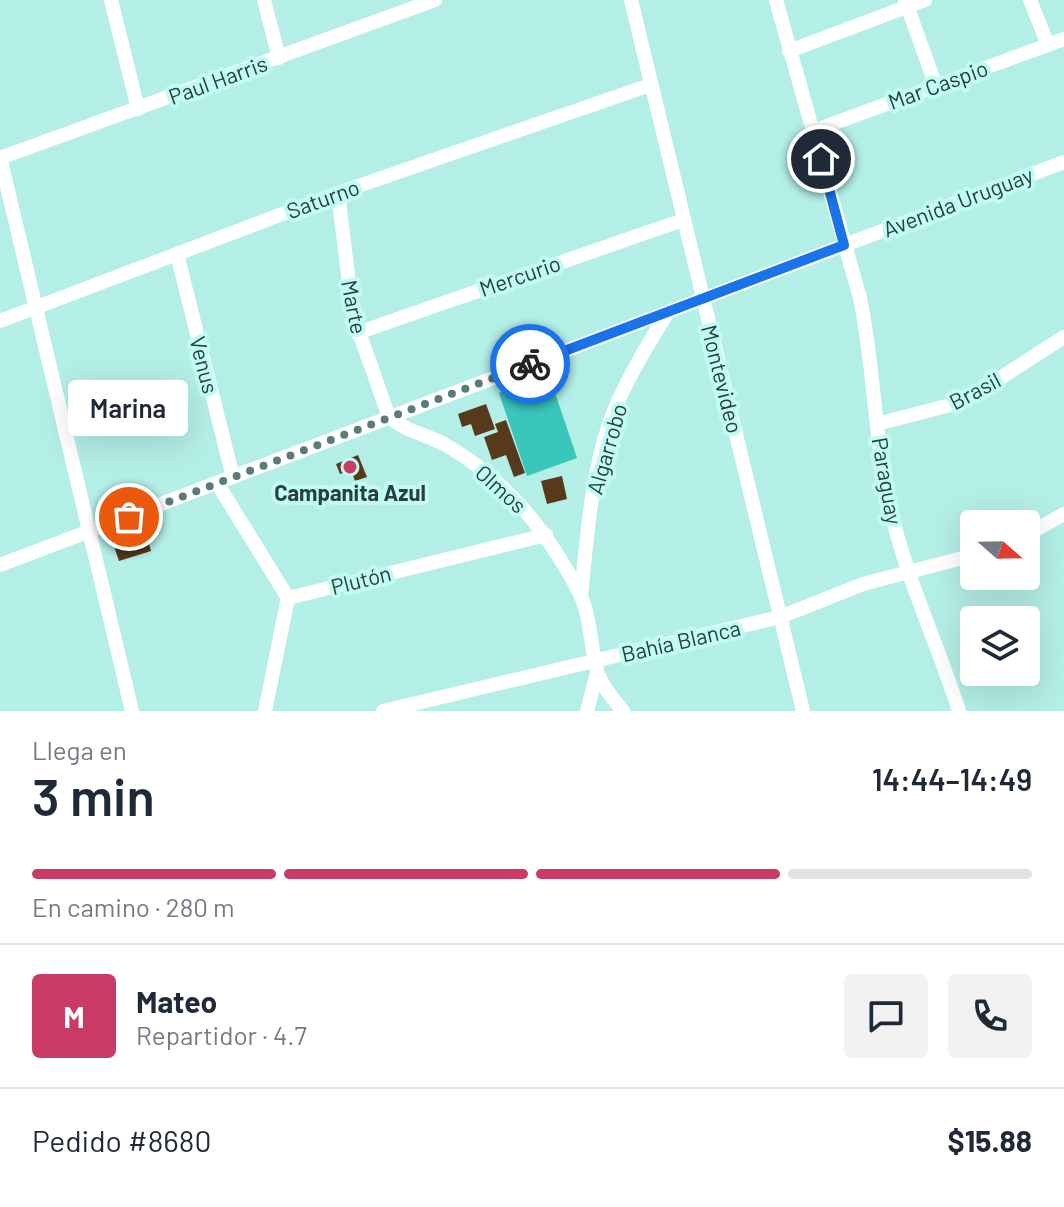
<!DOCTYPE html>
<html lang="es">
<head>
<meta charset="utf-8">
<style>
	:root { --surface:#fff; --page:#f2f2f3; --text:#1f2937; --muted:#747a83; --line:#e0e1e3; --accent:#c93b64 }
	body { margin:0; font-family:Barlow,sans-serif; background:var(--page); color:var(--text); height:100vh; display:flex; flex-direction:column; font-size:30px; white-space:nowrap }
	* { box-sizing:border-box; margin:0 }
	p { font-size:26px; color:var(--muted) }
	.icon { flex:none; width:44px; height:44px; fill:none; stroke:currentColor; stroke-width:2; stroke-linecap:round; stroke-linejoin:round }
	.map { position:relative; height:711px; overflow:hidden }
	.drawer { display:flex; flex-direction:column; background:var(--surface); flex:1 }
	.drawer>* { flex:none }
	.needle { width:52px; rotate:110deg }
	.tools { position:absolute; left:960px; top:510px; display:grid; gap:16px }
	.tools a { display:grid; place-items:center; width:80px; height:80px; border-radius:8px; background:var(--surface); box-shadow:0 8px 32px #0002; font-size:40px }
	.pin { position:absolute; display:grid; place-items:center; width:68px; height:68px; color:#fff; margin:-34px; border:4px solid #fff; border-radius:50%; box-shadow:0 2px 8px #0007 }
	.courier { position:absolute; display:grid; place-items:center; width:80px; height:80px; margin:-40px; border:6px solid #1a73e8; border-radius:50%; background:#fff; color:#222; box-shadow:0 2px 10px #0007 }
	.bubble { position:absolute; height:56px; border-radius:8px; background:var(--surface); box-shadow:0 8px 32px #0002; font-size:26px; font-weight:600; line-height:56px; text-align:center }
	.overview em { font-style:normal; font-weight:600 }
	.overview div { display:flex; flex-direction:column-reverse }
	.overview { display:flex; align-items:center; justify-content:space-between; height:136px; padding:0 32px }
	h1 { font-size:52px; font-weight:600; line-height:60px }
	.bar { display:grid; grid-template-columns:repeat(4,1fr); gap:12px 8px; align-content:center; height:96px; padding:0 32px }
	.bar i { height:10px; border-radius:6px; background:var(--line) }
	.bar .selected { background:var(--accent) }
	.bar p { grid-column:span 4 }
	.line { display:flex; align-items:center; gap:20px; padding:0 32px; border-top:2px solid var(--line) }
	.line div { flex:1 }
	.round { display:grid; place-items:center; flex:none; width:84px; height:84px; border-radius:8px; background:var(--page) }
	.map>svg:first-child { display:block }
	.green { fill:#39c6bb }
	.building { fill:#563a1b }
	.lines { fill:none; stroke-linecap:round; stroke-linejoin:round }
	.minor { stroke:#fff; stroke-width:14 }
	.done { stroke:#597c78; stroke-width:8; stroke-dasharray:0 14.4 }
	.route { stroke:#1a73e8; stroke-width:10 }
	.poi-dot { fill:#c93b64; stroke:#c0fbf4; stroke-width:3 }
	.labels { text-anchor:middle; stroke-width:8; stroke-linejoin:round; paint-order:stroke }
	.street-label { font-size:22px; fill:#283f3d; stroke:#c0fbf4 }
	.poi-label { font-size:22px; font-weight:bold; fill:#283f3d; stroke:#c0fbf4 }
</style>
</head>
<body>
<div class="map">
<svg width="1064" height="711" viewBox="0 0 1064 711">
	<rect width="100%" height="100%" fill="#b3eee7"/>
	<path class="green" d="M 549,375 L 577,458 L 527,476 L 499,393 Z"/>
	<path class="building" d="M 486,404 L 495,429 L 475,436 L 471,424 L 462,427 L 458,414 Z
		M 506,420 L 525,473 L 514,477 L 506,455 L 492,460 L 484,437 L 498,432 L 495,424 Z
		M 358,455 L 367,477 L 355,481 L 351,470 L 340,474 L 336,464 Z
		M 562,476 L 567,499 L 547,504 L 541,481 Z
		M 146,533 L 151,551 L 119,561 L 114,546 L 116,542 Z"/>
	<g class="lines">
		<path class="minor" d="M 111,0 L 138,109
			M 264,0 L 279,58
			M 631,0 L 803,711
			M 776,0 L 860,298 C 875,370 874,444 892,515 C 908,583 938,645 959,711
			M 905,0 L 936,86
			M 1030,0 L 1048,45
			M 789,51 L 925,0
			M 813,131 L 1064,39
			M 0,157 L 132,711
			M 0,158 L 435,0
			M 338,193 L 353,315 L 389,417 C 405,431 425,434 444,444 C 505,478 547,530 579,592 C 591,616 590,645 597,670 C 600,684 614,700 623,711
			M 177,254 L 233,477
			M 0,321 L 338,193 L 650,85
			M 357,333 L 683,220
			M 877,424 L 954,404 L 980,391 L 1064,337
			M 217,483 L 288,598
			M 1026,535 L 1064,514
			M 0,565 L 1064,162
			M 581,596 C 587,537 591,476 610,421 C 624,383 647,346 668,312
			M 288,598 L 546,535
			M 265,711 L 288,598
			M 383,711 L 780,617 L 863,584 L 974,555
			M 587,711 L 597,673"/>
	</g>
	<g class="lines">
		<path class="done" d="M 129,517 L 530,364"/>
		<path class="route" d="M 530,364 L 844,245 L 821,159"/>
	</g>
	<circle class="poi-dot" cx="350" cy="467" r="8"/>
	<g class="labels">
		<g class="street-label">
			<text transform="translate(218 80) rotate(-20)" y="8">Paul Harris</text>
			<text transform="translate(938 85) rotate(-20)" y="8">Mar Caspio</text>
			<text transform="translate(323 199) rotate(-20)" y="8">Saturno</text>
			<text transform="translate(958 202) rotate(-21)" y="8">Avenida Uruguay</text>
			<text transform="translate(520 276) rotate(-19)" y="8">Mercurio</text>
			<text transform="translate(354 307) rotate(79)" y="8">Marte</text>
			<text transform="translate(204 365) rotate(76)" y="8">Venus</text>
			<text transform="translate(722 379) rotate(76)" y="8">Montevideo</text>
			<text transform="translate(975 391) rotate(-28)" y="8">Brasil</text>
			<text transform="translate(607 449) rotate(-74)" y="8">Algarrobo</text>
			<text transform="translate(887 481) rotate(80)" y="8">Paraguay</text>
			<text transform="translate(501 489) rotate(42)" y="8">Olmos</text>
			<text transform="translate(361 580) rotate(-14)" y="8">Plutón</text>
			<text transform="translate(681 641) rotate(-13)" y="8">Bahía Blanca</text>
		</g>
		<g class="poi-label">
			<text x="350" y="501">Campanita Azul</text>
		</g>
	</g>
</svg>
<div class="tools">
<a><svg class="needle" viewBox="-14 -14 28 28"><path d="M0-13l5 13h-10z" fill="#e53935"/><path d="M0 13l5-13h-10z" fill="#747a83"/></svg></a>
<a><svg class="icon" aria-label="layers" viewBox="0 0 24 24"><path d="M12 4l9 5-9 5-9-5zM3 14l9 5 9-5"/></svg></a>
</div>
<div class="pin" style="left:129px;top:517px;background:#ea580c"><svg class="icon" aria-label="bag" viewBox="0 0 24 24"><path d="M5 8h14l-1 12H6zM9 8a3 3 0 0 1 6 0"/></svg></div>
<div class="pin" style="left:821px;top:159px;background:#1f2937"><svg class="icon" aria-label="home" viewBox="0 0 24 24"><path d="M3 11l9-7 9 7M6 9v11h12V9"/></svg></div>
<div class="courier" style="left:530px;top:364px"><svg class="icon" aria-label="bike" viewBox="0 0 24 24"><circle cx="6" cy="16" r="4"/><circle cx="18" cy="16" r="4"/><path d="M6 16l4-8h5l3 8M10 8l3 8H6M13 5h3"/></svg></div>
<div class="bubble" style="left:68px;top:380px;width:120px">Marina</div>
</div>
<section class="drawer">
<div class="overview"><div><h1>3 min</h1><p>Llega en</p></div><em>14:44–14:49</em></div>
<div class="bar"><i class="selected"></i><i class="selected"></i><i class="selected"></i><i></i><p>En camino · 280 m</p></div>
<div class="line" style="height:144px"><b class="round" style="background:var(--accent);color:#fff">M</b><div><b>Mateo</b><p>Repartidor · 4.7</p></div><a class="round"><svg class="icon" aria-label="chat" viewBox="0 0 24 24"><path d="M4 5h16v11H9l-5 4z"/></svg></a><a class="round"><svg class="icon" aria-label="phone" viewBox="0 0 24 24"><path d="M5 4h4l2 5-3 2q2 4 5 5l2-3 5 2v4C11 20 4 13 5 4z"/></svg></a></div>
<div class="line" style="height:104px"><div>Pedido #8680</div><b>$15.88</b></div>
</section>
</body>
</html>
